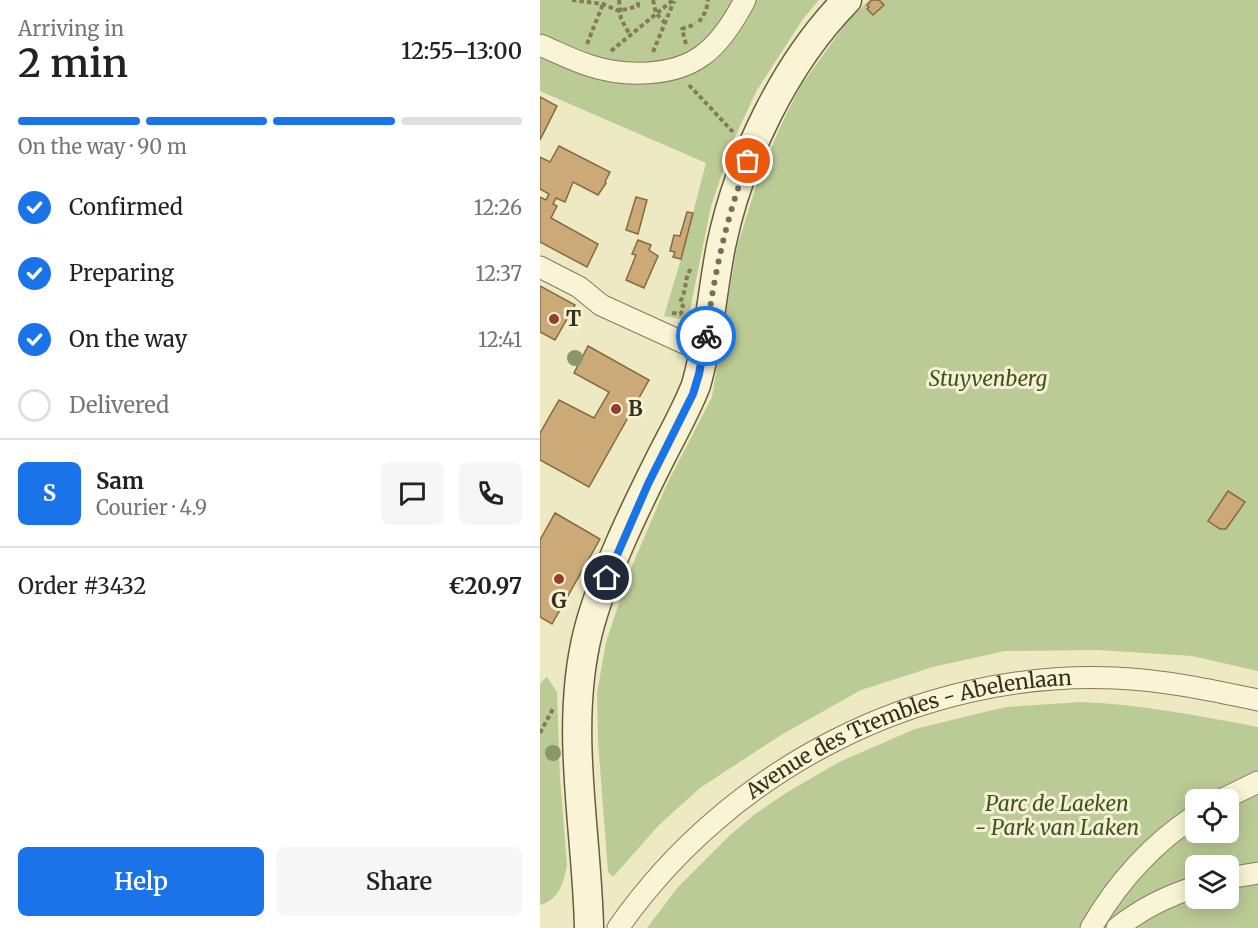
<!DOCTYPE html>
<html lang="en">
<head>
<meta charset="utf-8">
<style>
	:root { --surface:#fff; --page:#f6f6f6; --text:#222; --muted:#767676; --line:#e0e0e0; --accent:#1a73e8 }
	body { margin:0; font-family:Merriweather,serif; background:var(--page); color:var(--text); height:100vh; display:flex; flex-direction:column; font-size:22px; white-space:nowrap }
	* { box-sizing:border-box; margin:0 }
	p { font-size:20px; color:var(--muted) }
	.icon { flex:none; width:33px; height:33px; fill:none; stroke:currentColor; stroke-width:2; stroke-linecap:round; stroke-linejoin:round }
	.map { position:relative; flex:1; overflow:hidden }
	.panel { display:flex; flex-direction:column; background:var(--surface); width:540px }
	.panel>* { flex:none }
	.tools { position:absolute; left:645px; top:789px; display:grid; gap:12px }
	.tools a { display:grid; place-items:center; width:54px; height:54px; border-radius:9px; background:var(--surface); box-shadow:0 3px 15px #0003; font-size:30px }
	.pin { position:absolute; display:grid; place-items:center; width:51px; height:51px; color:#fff; margin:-26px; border:3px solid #fff; border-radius:50%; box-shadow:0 2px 6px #0007 }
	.courier { position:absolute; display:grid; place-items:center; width:60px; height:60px; margin:-30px; border:4px solid #1a73e8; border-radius:50%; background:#fff; color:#222; box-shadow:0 2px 8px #0007 }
	.summary em { font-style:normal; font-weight:600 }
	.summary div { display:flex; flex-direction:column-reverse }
	.summary { display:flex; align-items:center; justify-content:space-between; height:102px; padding:0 18px }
	h1 { font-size:39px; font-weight:600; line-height:45px }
	.bar { display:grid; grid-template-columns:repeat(4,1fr); gap:9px 6px; align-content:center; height:72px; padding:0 18px }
	.bar i { height:8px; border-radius:4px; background:var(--line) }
	.bar .active { background:var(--accent) }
	.bar p { grid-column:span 4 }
	.line { display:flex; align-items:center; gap:15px; padding:0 18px; border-top:2px solid var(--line) }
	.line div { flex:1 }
	.round { display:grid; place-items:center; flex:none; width:63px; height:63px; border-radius:9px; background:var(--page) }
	ol { padding:0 18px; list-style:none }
	li { display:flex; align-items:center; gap:18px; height:66px }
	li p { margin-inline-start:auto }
	li .icon { padding:6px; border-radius:50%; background:var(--accent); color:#fff; stroke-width:4 }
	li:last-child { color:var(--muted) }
	li i { width:33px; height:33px; border:3px solid var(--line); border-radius:50% }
	.primary-button { display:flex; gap:12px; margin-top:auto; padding:12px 18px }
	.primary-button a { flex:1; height:69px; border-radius:9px; background:var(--accent); color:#fff; font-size:24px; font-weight:600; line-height:69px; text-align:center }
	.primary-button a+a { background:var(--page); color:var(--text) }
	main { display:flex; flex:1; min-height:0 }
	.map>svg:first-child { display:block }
	.green { fill:#bbcb96; fill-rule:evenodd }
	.building { fill:#cbaa78; stroke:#866940; stroke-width:1.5 }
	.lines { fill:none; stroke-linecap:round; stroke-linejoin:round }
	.street-casing { stroke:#877a5a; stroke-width:23 }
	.secondary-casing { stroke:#695b3d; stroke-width:31 }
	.path { stroke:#877a5a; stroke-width:4; stroke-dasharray:4.5 3; stroke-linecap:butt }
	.street { stroke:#f8f4d5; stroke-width:21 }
	.secondary { stroke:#f8f4d5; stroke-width:28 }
	.tree { fill:#8d966b }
	.done { stroke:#777057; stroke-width:6; stroke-dasharray:0 10.8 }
	.route { stroke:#1a73e8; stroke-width:8 }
	.poi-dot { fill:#953e2a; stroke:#f5f1d2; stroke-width:2 }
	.labels { text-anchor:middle; stroke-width:6; stroke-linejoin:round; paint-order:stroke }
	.poi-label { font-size:21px; font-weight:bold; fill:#372f1e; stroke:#f5f1d2; text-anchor:start }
	.park-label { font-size:21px; font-style:italic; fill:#3f5324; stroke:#f5f1d2 }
	.street-label { font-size:21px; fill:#372f1e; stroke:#f5f1d2 }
</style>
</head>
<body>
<main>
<section class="panel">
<div class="summary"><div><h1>2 min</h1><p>Arriving in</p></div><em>12:55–13:00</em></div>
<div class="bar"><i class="active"></i><i class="active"></i><i class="active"></i><i></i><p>On the way · 90 m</p></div>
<ol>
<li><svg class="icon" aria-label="check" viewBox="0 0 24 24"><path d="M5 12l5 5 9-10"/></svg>Confirmed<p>12:26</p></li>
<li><svg class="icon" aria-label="check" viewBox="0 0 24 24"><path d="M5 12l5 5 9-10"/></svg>Preparing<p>12:37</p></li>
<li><svg class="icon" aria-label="check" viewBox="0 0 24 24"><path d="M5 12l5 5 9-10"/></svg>On the way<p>12:41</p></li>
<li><i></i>Delivered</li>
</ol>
<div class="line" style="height:108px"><b class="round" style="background:var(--accent);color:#fff">S</b><div><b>Sam</b><p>Courier · 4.9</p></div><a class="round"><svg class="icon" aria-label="chat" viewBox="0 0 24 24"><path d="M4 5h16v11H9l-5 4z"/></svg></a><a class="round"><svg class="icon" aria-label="phone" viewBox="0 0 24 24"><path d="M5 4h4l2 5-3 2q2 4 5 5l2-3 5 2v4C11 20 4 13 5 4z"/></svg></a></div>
<div class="line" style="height:78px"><div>Order #3432</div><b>€20.97</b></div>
<div class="primary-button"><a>Help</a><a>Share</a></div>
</section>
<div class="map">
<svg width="718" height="928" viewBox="0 0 718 928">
	<rect width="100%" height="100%" fill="#ede9c2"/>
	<path class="green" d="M 0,0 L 279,0 L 263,19 L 217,90 L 193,141 L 171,206 L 149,315 L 145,320 L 124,316 L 141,259 L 166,163 L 0,91 Z
		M 329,0 L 718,0 L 718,671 L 652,656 L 558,650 L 465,651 L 393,667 L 321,690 L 241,735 L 160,788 L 119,825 L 73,877 L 68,872 L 58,741 L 57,693 L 66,642 L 89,573 L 127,484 L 172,397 L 197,247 L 218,180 L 241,125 L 260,87 L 306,23 Z
		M 7,677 L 17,692 L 20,778 L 27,865 C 24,882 19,900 0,905 L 0,683 Z
		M 541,702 C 601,704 659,716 718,727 L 718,928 L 107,928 L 138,887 L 189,836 L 215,814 L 246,793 L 299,762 L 375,729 L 432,715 L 466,707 ZM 656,800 L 688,800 L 688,832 L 656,832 ZM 656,866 L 688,866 L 688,898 L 656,898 Z"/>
	<path class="building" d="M 332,0 L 339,0 L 344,5 L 333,15 L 327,9 L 329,7 L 327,5 Z
		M 0,97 L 17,106 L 0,140 Z
		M 19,146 L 70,172 L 65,182 L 66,183 L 58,195 L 33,182 L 25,202 L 16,198 L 13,204 L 17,206 L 11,218 L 58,244 L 47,267 L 0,242 L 0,197 L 6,200 L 9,194 L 0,189 L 0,157 L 10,162 Z
		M 96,197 L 107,200 L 98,234 L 86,230 Z
		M 147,212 L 153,213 L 141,259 L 133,257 L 135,252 L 130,251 L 134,235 L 140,236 Z
		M 98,240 L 111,245 L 109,250 L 118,256 L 104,288 L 86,280 L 96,255 L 92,254 Z
		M 0,286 L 35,305 L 15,340 L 0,332 Z
		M 48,346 L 109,380 L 49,487 L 0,460 L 0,433 L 19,400 L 54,418 L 69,392 L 34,373 Z
		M 688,491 L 705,502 L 686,529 L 680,529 L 668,521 Z
		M 15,513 L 60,539 L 12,624 L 0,617 L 0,540 Z"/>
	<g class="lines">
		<defs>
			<g id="street">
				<path d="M 0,45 C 17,52 34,61 51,66 C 85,77 134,77 163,55 C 181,42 195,19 205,0"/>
				<path d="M 0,267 L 39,287 L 61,305 L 164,352"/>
				<path d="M 681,800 L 718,782"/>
				<path d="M 688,878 L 718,873"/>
				<path id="s1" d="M 78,928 C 189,769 380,670 575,678 C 623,680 671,690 718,700"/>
				<path d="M 551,928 C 577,883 612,844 656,815"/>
				<path d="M 577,928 C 601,909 626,896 656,887"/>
			</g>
			<path id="secondary" d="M 49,928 C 47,830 24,728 48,632 C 62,577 94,511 120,459 C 132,435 146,411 156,385 C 169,340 172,292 181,246 C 199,159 245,63 307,0"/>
		</defs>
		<use href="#street" class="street-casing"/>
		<use href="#secondary" class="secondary-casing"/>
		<path class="path" d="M 32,0 L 63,4 L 79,11 L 98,6 L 98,0
			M 79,0 L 81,19 L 90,35
			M 113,0 L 116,13 L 125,23
			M 159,22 L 166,11 L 168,0
			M 47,44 L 63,4
			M 146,44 L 142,29 L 156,24
			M 71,51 L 133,0
			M 113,52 L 134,1
			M 149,85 L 193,132
			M 132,313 L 140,314 L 143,310 L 143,306 L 140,302 C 148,288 143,279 152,267
			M 0,733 L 14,707"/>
		<use href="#street" class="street"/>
		<use href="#secondary" class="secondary"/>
	</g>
	<g class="tree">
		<circle cx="35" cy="358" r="8"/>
		<circle cx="13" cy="753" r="8"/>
	</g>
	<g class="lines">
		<path class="done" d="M 166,336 C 174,276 186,217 208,161"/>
		<path class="route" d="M 67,578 L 108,484 L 153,394 L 159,374 L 166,336"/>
	</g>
	<g class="poi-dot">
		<circle cx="14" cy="319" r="6"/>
		<circle cx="76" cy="409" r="6"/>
		<circle cx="19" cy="579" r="6"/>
	</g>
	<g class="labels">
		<g class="poi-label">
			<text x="26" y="326">T</text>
			<text x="88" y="416">B</text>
			<text x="19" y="608" text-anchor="middle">G</text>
		</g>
		<g class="park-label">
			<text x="448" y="386">Stuyvenberg</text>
			<text x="517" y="811">Parc de Laeken<tspan x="517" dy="24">- Park van Laken</tspan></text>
		</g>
		<g class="street-label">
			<text dy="7" stroke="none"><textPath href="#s1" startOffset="362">Avenue des Trembles - Abelenlaan</textPath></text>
		</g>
	</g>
</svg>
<div class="tools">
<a><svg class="icon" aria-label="locate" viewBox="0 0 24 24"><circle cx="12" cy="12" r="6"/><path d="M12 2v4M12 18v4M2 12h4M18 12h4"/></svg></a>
<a><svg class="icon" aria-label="layers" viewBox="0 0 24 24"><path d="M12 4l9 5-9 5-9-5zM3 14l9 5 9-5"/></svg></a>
</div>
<div class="pin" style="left:208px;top:161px;background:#ea580c"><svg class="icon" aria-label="bag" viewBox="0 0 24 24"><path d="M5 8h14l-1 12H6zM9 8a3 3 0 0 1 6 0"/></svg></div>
<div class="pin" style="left:67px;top:578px;background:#1f2937"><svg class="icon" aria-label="home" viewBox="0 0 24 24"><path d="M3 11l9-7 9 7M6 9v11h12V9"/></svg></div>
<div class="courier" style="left:166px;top:336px"><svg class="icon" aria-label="bike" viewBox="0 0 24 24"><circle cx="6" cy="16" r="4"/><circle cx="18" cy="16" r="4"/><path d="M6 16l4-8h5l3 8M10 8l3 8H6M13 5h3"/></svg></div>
</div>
</main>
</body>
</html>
